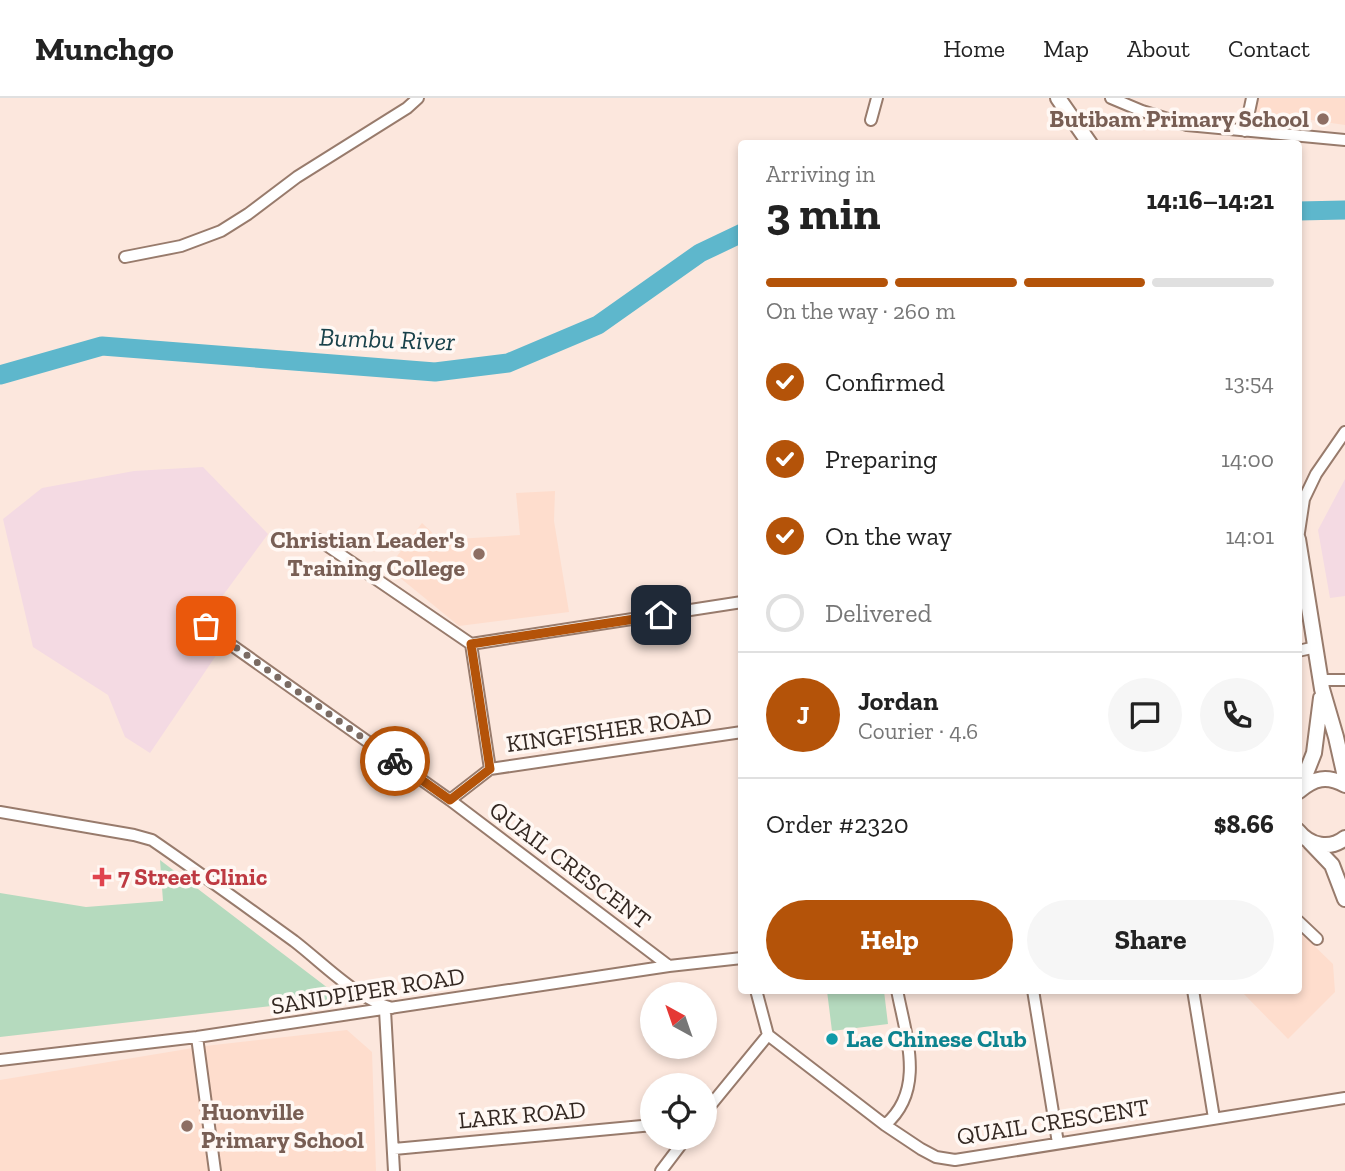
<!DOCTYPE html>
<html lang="en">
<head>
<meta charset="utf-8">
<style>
	:root { --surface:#fff; --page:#f6f6f6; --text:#222; --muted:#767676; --line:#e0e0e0; --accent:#b45309 }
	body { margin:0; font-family:"Zilla Slab",serif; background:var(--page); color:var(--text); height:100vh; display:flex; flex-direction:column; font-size:26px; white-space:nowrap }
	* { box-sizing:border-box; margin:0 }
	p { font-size:23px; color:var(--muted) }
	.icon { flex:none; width:38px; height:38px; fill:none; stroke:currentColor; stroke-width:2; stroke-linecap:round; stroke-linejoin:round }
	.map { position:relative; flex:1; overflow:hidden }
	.details { position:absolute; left:738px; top:42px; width:564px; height:854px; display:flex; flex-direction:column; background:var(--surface); border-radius:7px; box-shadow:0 4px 10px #0003 }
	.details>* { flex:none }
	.needle { width:46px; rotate:320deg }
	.controls { position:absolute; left:640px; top:884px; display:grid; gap:14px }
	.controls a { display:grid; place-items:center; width:77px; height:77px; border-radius:50%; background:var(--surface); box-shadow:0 4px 10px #0003; font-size:35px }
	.pin { position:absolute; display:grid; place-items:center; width:60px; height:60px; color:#fff; margin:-30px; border-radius:14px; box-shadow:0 4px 10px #0006 }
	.courier { position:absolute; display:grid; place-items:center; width:70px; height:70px; margin:-35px; border:5px solid #b45309; border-radius:50%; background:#fff; color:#222; box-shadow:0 2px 9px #0007 }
	.summary em { font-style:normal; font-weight:700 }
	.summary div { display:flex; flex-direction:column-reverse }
	.summary { display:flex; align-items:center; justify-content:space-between; height:119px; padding:0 28px }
	h1 { font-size:46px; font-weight:700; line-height:52px }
	.bar { display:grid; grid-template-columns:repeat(4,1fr); gap:10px 7px; align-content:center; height:84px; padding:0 28px }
	.bar i { height:9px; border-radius:5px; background:var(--line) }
	.bar .selected { background:var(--accent) }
	.bar p { grid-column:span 4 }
	.line { display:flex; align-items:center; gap:18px; padding:0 28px; border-top:2px solid var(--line) }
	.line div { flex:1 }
	.round { display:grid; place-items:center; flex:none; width:74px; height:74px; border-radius:37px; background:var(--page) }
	ol { padding:0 28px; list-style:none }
	li { display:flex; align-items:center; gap:21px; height:77px }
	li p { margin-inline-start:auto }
	li .icon { padding:7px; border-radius:50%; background:var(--accent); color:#fff; stroke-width:4 }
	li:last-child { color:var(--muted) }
	li i { width:38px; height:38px; border:4px solid var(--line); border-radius:50% }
	.primary-button { display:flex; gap:14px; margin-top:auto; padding:14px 28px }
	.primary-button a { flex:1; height:80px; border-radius:42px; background:var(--accent); color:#fff; font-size:28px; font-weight:700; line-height:80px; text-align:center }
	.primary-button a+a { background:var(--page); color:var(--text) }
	header { display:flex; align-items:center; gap:42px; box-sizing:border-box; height:98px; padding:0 35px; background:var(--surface); border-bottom:2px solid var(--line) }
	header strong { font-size:33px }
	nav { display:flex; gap:38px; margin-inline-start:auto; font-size:24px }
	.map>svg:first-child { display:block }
	.built { fill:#feddcd }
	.industrial { fill:#f4dae3 }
	.green { fill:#b5dabe }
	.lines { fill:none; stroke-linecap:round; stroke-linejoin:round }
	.river { stroke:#5eb7cc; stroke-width:19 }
	.minor-casing { stroke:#987b6c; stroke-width:14 }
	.major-casing { stroke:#987b6c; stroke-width:18 }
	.minor { stroke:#fff; stroke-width:10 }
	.major { stroke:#fff; stroke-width:14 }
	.done { stroke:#7a6b63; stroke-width:7; stroke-dasharray:0 12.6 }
	.route { stroke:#b45309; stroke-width:9 }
	.education-dot { fill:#8d6e63; stroke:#fff8f4; stroke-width:2.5 }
	.health-dot { fill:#e0444e; stroke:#fff8f4; stroke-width:2.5 }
	.culture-dot { fill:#0f9aa8; stroke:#fff8f4; stroke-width:2.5 }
	.labels { text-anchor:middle; stroke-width:7; stroke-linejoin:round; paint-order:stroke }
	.education-label { font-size:24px; font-weight:bold; fill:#785e54; stroke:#fff8f4; text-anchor:end }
	.street-label { font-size:24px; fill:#342822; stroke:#fff8f4 }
	.health-label { font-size:24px; font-weight:bold; fill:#be3a42; stroke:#fff8f4; text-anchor:start }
	.culture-label { font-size:24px; font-weight:bold; fill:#0d838f; stroke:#fff8f4; text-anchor:start }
	.water-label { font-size:26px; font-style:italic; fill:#18414a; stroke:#fff8f4 }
</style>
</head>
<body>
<header>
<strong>Munchgo</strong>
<nav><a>Home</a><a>Map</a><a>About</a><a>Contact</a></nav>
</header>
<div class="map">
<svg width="1345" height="1073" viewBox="0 0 1345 1073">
	<rect width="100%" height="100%" fill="#fce7dd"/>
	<path class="built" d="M 1258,0 L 1345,0 L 1345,27 L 1256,14 Z
		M 555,393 L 554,423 L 569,514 L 459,528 L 388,470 L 422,425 L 440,442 L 520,437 L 516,395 Z
		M 1299,833 L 1333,866 L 1335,894 L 1288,941 L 1241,893 L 1298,892 Z
		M 347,932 L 372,954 L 376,1073 L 0,1073 L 0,982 L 205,948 Z"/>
	<path class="industrial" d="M 203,369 L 268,436 L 213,511 L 236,528 L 150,655 L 125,639 L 108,597 L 33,549 L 3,421 L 42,390 L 134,373 Z
		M 1345,381 L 1345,498 L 1330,500 L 1318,432 Z"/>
	<path class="green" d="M 160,762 L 341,900 L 0,939 L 0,795 L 86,809 L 163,803 Z
		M 827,893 L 884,893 L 888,926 L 832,933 Z"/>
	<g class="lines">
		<path class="river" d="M 1298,113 L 1345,112
			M 0,277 L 102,248 L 435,274 L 508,265 L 598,227 L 700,155 L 742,135"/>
		<defs>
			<path id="minor" d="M 1111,0 L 1142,13 L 1187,27 L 1345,42
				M 871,22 L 877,0
				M 1245,33 L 1252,0
				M 125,159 L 181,148 L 221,133 L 248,116 L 297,79 L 407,10 L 418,0
				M 1298,441 L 1304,401 L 1316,376 L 1345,334
				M 319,442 L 471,546 L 742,504
				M 206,529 L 450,702 L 669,868
				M 471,546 L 490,671
				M 1298,553 L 1316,549
				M 1320,582 L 1345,582
				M 450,702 L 490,671 L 742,634
				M 0,714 L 134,737 L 152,742 C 200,775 247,809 294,843 C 324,866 355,900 392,910
				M 1298,823 L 1317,841
				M 756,892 L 768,937 L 885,1027 L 921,1051 L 936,1059 L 955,1062 L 1345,1000
				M 1033,892 L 1058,1045
				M 1193,892 L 1214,1020
				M 385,912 L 394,1073
				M 197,939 L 215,1073
				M 0,962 L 197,939 L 669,868 L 742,860
				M 705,1014 L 768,937
				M 885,1027 C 926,992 906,939 897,892
				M 394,1051 L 653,1027
				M 661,1073 L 686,1040"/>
			<path id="major" d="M 1058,0 L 1090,46
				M 1298,441 L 1322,591 L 1336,639 L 1345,679
				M 1299,693 L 1314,655 L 1321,600
				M 1299,693 C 1314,680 1327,677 1345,687
				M 1298,733 C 1310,748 1330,752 1345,740
				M 1310,744 L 1332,767 L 1345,801"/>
		</defs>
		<use href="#minor" class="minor-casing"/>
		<use href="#major" class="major-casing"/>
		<use href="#minor" class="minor"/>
		<use href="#major" class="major"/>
	</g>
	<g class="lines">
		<path class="done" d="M 206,528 L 395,663"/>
		<path class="route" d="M 395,663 L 450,702 L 490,671 L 471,546 L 661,517"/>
	</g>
	<g class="education-dot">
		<circle cx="1323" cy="21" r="7"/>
		<circle cx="479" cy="456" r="7"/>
		<circle cx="187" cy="1028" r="7"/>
	</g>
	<path class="health-dot" d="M98.5 768.5h7v7h7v7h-7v7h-7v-7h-7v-7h7z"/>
	<circle class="culture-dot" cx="832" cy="941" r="7"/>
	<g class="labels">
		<g class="education-label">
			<text x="1309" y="29">Butibam Primary School</text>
			<text x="465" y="450">Christian Leader's<tspan x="465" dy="28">Training College</tspan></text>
			<text x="201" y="1022" text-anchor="start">Huonville<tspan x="201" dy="28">Primary School</tspan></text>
		</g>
		<g class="street-label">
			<text transform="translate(609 632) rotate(-8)" y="8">KINGFISHER ROAD</text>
			<text transform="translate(570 767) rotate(37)" y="8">QUAIL CRESCENT</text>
			<text transform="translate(368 893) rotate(-9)" y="8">SANDPIPER ROAD</text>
			<text transform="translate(522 1017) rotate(-5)" y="8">LARK ROAD</text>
			<text transform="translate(1053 1024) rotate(-9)" y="8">QUAIL CRESCENT</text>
		</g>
		<g class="health-label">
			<text x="118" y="787">7 Street Clinic</text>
		</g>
		<g class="culture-label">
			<text x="846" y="949">Lae Chinese Club</text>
		</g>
		<g class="water-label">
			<text transform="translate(387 241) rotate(2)" y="9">Bumbu River</text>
		</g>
	</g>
</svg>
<div class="controls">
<a><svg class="needle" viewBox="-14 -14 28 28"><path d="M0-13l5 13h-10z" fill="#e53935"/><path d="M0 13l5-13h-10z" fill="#767676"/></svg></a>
<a><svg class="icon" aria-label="locate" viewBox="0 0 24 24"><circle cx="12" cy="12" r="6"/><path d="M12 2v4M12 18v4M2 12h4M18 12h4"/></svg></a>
</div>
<div class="pin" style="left:206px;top:528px;background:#ea580c"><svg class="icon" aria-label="bag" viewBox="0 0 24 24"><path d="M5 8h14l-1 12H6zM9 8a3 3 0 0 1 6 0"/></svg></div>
<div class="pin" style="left:661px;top:517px;background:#1f2937"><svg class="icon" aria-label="home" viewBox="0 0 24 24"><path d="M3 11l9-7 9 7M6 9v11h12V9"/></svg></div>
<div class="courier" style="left:395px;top:663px"><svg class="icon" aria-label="bike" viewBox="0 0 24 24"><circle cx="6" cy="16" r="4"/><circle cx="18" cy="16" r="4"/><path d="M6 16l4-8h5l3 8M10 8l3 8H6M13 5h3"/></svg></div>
<section class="details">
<div class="summary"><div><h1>3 min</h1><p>Arriving in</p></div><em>14:16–14:21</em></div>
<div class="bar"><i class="selected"></i><i class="selected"></i><i class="selected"></i><i></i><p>On the way · 260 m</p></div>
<ol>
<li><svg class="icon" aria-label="check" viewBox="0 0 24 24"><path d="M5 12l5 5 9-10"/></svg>Confirmed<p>13:54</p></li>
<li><svg class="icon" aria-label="check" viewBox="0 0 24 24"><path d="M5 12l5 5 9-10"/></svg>Preparing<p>14:00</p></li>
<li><svg class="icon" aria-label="check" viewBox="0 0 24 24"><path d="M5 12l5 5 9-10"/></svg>On the way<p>14:01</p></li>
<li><i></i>Delivered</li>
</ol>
<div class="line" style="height:126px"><b class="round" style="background:var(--accent);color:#fff">J</b><div><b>Jordan</b><p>Courier · 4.6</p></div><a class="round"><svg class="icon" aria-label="chat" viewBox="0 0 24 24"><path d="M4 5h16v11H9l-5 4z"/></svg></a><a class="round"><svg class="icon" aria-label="phone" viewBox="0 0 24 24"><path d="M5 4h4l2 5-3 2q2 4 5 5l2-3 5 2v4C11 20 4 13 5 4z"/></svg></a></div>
<div class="line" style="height:91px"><div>Order #2320</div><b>$8.66</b></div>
<div class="primary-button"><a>Help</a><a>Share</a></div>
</section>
</div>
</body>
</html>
